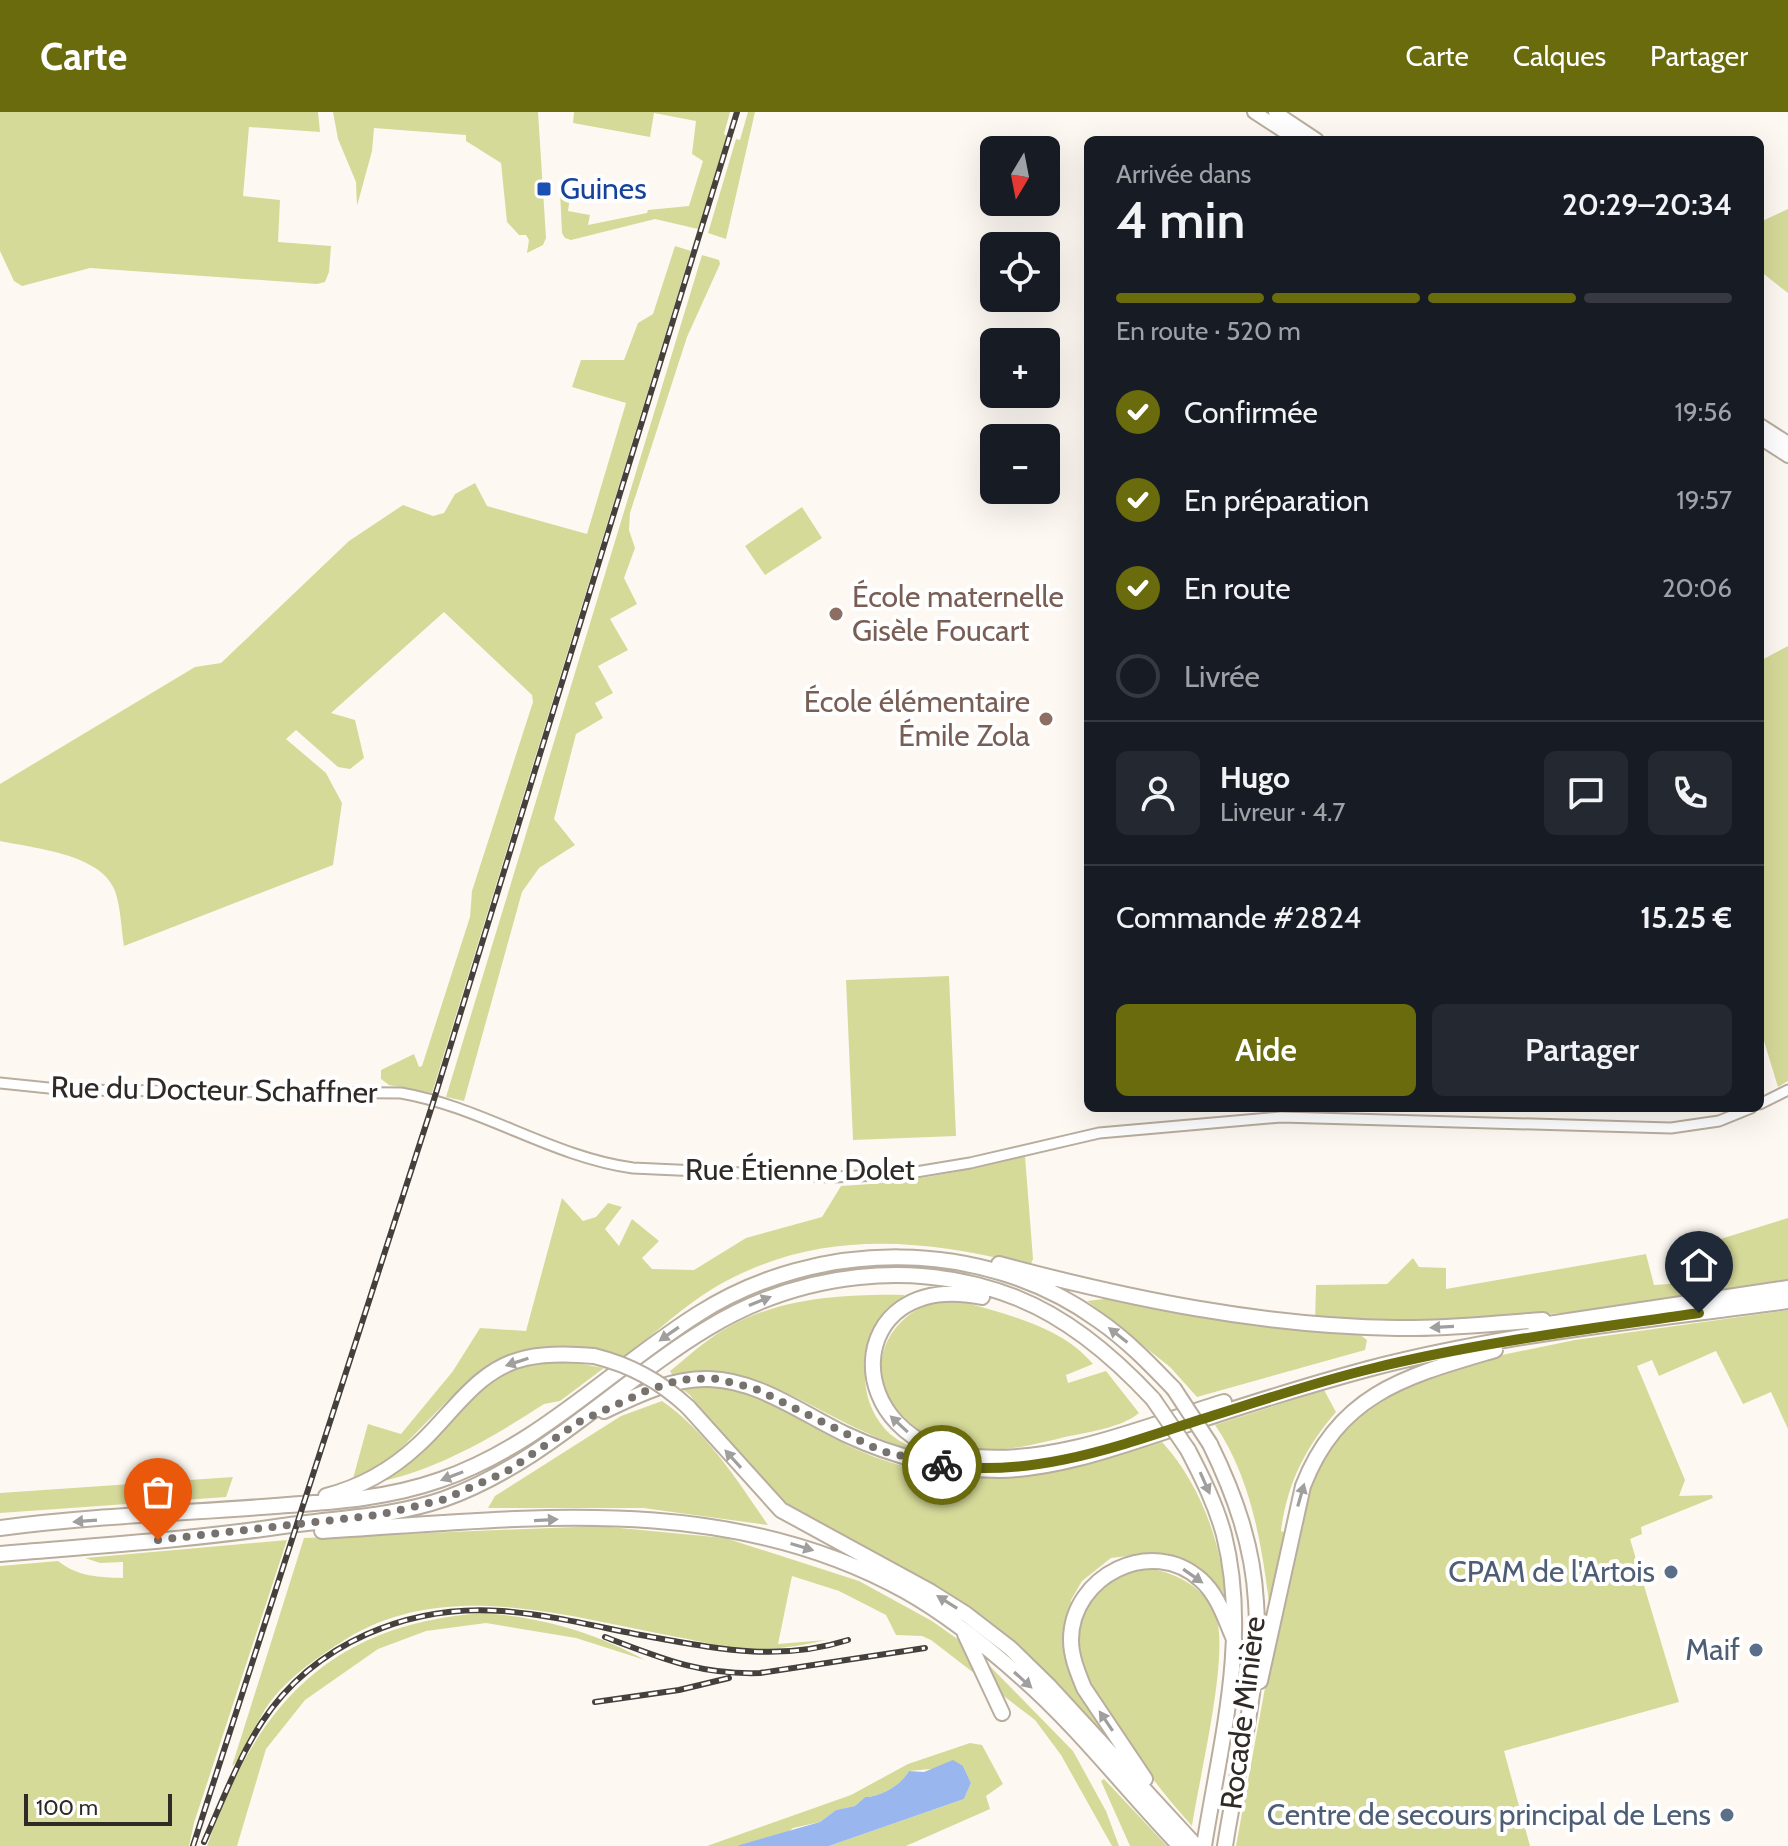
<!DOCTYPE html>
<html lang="fr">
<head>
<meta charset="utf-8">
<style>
	:root { --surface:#171b24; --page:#242831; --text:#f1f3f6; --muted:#9ea1a6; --line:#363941; --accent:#696b0c }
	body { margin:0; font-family:Cabin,sans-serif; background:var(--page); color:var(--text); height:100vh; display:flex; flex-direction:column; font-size:30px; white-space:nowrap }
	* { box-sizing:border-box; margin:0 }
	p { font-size:26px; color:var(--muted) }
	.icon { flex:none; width:44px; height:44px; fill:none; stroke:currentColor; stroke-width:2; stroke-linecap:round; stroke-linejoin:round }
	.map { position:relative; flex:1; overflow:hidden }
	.sheet { position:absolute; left:1084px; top:24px; width:680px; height:976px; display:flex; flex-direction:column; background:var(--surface); border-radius:12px; box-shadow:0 8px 32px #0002 }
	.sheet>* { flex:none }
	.needle { width:52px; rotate:190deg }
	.fabs { position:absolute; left:980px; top:24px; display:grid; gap:16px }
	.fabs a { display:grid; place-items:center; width:80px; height:80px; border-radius:12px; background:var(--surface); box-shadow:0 8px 32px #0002; font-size:40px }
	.scale { position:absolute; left:24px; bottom:20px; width:148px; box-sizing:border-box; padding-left:8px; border:4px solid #2f2a25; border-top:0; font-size:22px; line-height:28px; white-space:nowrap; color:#2f2a25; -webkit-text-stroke:6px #fff; paint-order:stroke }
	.pin { position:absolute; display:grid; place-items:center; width:68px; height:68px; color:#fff; margin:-82px -34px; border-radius:50% 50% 50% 0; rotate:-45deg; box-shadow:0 0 8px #0007 }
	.pin .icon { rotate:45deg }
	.courier { position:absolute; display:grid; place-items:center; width:80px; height:80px; margin:-40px; border:6px solid #696b0c; border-radius:50%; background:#fff; color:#222; box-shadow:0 2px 10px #0007 }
	.summary em { font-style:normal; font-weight:600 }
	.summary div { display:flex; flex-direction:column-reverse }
	.summary { display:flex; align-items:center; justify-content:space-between; height:136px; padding:0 32px }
	h1 { font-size:52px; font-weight:600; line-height:60px }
	.bar { display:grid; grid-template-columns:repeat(4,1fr); gap:12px 8px; align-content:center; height:96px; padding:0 32px }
	.bar i { height:10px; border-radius:6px; background:var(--line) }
	.bar .current { background:var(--accent) }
	.bar p { grid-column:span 4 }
	.line { display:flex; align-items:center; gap:20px; padding:0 32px; border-top:2px solid var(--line) }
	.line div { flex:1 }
	.round { display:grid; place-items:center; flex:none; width:84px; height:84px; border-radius:12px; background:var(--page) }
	ol { padding:0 32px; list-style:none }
	li { display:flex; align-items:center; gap:24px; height:88px }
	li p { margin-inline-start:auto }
	li .icon { padding:8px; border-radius:50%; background:var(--accent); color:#fff; stroke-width:4 }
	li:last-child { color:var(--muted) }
	li i { width:44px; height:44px; border:4px solid var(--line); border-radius:50% }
	.primary-button { display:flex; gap:16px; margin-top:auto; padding:16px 32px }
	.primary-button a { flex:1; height:92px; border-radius:12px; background:var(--accent); color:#fff; font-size:32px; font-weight:600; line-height:92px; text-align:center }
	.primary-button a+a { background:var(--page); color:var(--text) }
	header { display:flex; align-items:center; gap:48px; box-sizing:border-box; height:112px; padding:0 40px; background:var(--accent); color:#fff }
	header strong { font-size:38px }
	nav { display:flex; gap:44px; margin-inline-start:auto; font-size:28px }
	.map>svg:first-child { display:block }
	.green { fill:#d6da99 }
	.water { fill:#99b7ee }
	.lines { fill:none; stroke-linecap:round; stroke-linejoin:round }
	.minor-casing { stroke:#b8ad9e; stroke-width:13 }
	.major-casing { stroke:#b8ad9e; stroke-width:16 }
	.highway-casing { stroke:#b8ad9e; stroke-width:18 }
	.minor { stroke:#fff; stroke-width:9 }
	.major { stroke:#fff; stroke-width:12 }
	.highway { stroke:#fff; stroke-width:14 }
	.rail-casing { stroke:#45403b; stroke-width:6 }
	.rail { stroke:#fff; stroke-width:3; stroke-dasharray:9; stroke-linecap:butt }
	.highway-bridge-casing { stroke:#b8ad9e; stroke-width:18; stroke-linecap:butt }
	.highway-bridge { stroke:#fff; stroke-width:14 }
	.oneway { fill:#a19f9d }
	.done { stroke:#77726d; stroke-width:8; stroke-dasharray:0 14.4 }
	.route { stroke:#696b0c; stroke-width:10 }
	.transit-dot { fill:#1a4fb4; stroke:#fff; stroke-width:3 }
	.education-dot { fill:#8d6e63; stroke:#fff; stroke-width:3 }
	.service-dot { fill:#5c6f8a; stroke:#fff; stroke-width:3 }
	.labels { text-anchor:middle; stroke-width:8; stroke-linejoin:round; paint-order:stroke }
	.transit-label { font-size:30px; fill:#164399; stroke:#fff; text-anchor:start }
	.education-label { font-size:30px; fill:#785e54; stroke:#fff; text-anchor:start }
	.street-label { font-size:30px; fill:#2f2a25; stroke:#fff }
	.service-label { font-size:30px; fill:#4e5e75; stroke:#fff; text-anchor:end }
</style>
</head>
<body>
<header>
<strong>Carte</strong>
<nav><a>Carte</a><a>Calques</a><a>Partager</a></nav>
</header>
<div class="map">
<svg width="1788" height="1734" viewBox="0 0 1788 1734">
	<rect width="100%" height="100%" fill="#fdf9f2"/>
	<path class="green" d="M 0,0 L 318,0 L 320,20 L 249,15 L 243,84 L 280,88 L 278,130 L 331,134 L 329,160 L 325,170 L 317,172 L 90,156 L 22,174 L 14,169 L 0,139 Z
		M 333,0 L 538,0 L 546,126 L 543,133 L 527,141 L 529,128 L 526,123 L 519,123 L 507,110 L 501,51 L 466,29 L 466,23 L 374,16 L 372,39 L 357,94 L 356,70 L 338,27 Z
		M 574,0 L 730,0 L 724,22 L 727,24 L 698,117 L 655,107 L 571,128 L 565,126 L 562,121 L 560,80 L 571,78 L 568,99 L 590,103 L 588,113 L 647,101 L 648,98 L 689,94 L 703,49 L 692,42 L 696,9 L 654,1 L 650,25 L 573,11 Z
		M 748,0 L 755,0 L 726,127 L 708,121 L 736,27 L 740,28 Z
		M 1788,97 L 1788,181 L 1760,159 L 1760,110 Z
		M 675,134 L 691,139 L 432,981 L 389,973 L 381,967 L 381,958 L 414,942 L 419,955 L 422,954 L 470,805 L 472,779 L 533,590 L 532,583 L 444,500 L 331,601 L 355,608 L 364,646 L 350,657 L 338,655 L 296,618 L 286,627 L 326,661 L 342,691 L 333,753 L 124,834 C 121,816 121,796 115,779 C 102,742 33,736 0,729 L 0,672 L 195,555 L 221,551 L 349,429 L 403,393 L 433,404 L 444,401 L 455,382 L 475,371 L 487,394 L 587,422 L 626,291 L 572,275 L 581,248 L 624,248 L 638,211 L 653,202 Z
		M 702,143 L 719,148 L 720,152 L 687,225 L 630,401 L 629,418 L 635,436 L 624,466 L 637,492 L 610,507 L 628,538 L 598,554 L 613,581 L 595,591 L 603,606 L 576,622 L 554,707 L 575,733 L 539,756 L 522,780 L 464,989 L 446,985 Z
		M 802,395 L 822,426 L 765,463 L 745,434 Z
		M 1788,534 L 1788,969 L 1778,975 L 1760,916 L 1760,549 Z
		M 949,864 L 956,1024 L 853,1028 L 846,868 Z
		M 1025,1044 L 1033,1147 L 1030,1154 C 929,1128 829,1117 732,1166 C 693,1185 659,1218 625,1245 L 595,1238 L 499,1249 L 448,1288 L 382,1356 L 352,1370 L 368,1312 L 401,1322 L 453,1259 L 480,1216 L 526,1219 L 562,1086 L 583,1109 L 596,1105 L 608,1091 L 622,1095 L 605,1117 L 619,1134 L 632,1107 L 659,1129 L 642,1146 L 652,1157 L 694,1158 L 746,1126 L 822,1105 L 841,1074 C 904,1071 964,1060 1025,1044 Z
		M 1788,1106 L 1788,1168 L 1577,1200 L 1448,1209 L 1315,1209 L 1316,1173 L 1387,1172 L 1413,1146 L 1419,1155 L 1446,1156 L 1446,1177 L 1646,1142 L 1654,1173 L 1685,1171 L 1706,1164 L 1698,1134 Z
		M 905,1183 C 867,1215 848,1274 885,1317 C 893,1326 905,1332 916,1338 C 863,1326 820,1294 770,1274 C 740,1262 704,1261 673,1264 L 670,1259 C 685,1247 699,1234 714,1224 C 769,1186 841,1182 905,1183 Z
		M 1112,1186 L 1237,1211 L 1359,1222 L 1367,1228 L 1365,1238 L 1197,1285 L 1170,1255 L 1087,1189 Z
		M 961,1189 C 1007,1203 1061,1214 1093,1252 L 1066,1263 L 1068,1271 L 1106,1259 L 1139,1301 C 1121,1316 1088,1320 1065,1325 C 1028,1334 987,1345 950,1333 C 906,1319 863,1274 889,1226 C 897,1211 913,1197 930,1192 C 939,1190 951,1190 961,1189 Z
		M 1788,1198 L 1788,1317 L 1771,1280 L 1743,1292 L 1716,1239 L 1659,1264 L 1652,1248 L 1637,1254 L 1685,1368 L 1679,1384 L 1712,1383 L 1713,1386 L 1641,1415 L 1642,1422 L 1630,1427 L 1679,1590 L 1504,1639 L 1530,1734 L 1236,1734 L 1269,1554 L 1314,1361 L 1349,1308 L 1396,1279 L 1497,1244 L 1575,1228 Z
		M 561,1248 L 604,1256 L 560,1289 L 544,1292 C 490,1327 437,1358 374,1371 L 478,1278 L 505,1259 L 530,1252 Z
		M 711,1273 C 767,1282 809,1317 860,1339 C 960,1383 1063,1361 1162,1330 C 1201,1372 1223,1435 1226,1491 L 1222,1479 L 1204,1460 L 1178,1447 L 1154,1441 L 1111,1446 L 1082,1469 L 1071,1488 L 1070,1502 L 1078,1573 L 1114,1634 L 996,1519 L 790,1397 L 718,1322 L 690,1283 L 679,1275 Z
		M 1324,1278 L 1336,1300 C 1305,1336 1287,1372 1281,1419 L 1286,1421 L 1270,1498 C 1262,1435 1252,1367 1215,1313 Z
		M 662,1289 C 707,1320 737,1368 768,1413 L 643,1396 L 488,1396 L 495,1384 L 621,1304 Z
		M 233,1365 L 226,1385 L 0,1401 L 0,1381 Z
		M 599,1414 L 725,1426 L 859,1469 L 932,1509 L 977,1541 L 1073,1639 L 1106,1699 L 1119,1734 L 1112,1734 L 1061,1643 L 1035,1608 L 931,1528 L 922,1524 L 896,1523 L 886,1503 L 839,1479 L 792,1464 L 778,1532 L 826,1528 C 800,1534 775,1538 748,1537 C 724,1536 700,1529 677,1525 C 570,1505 447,1465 346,1527 C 318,1545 288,1565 268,1593 C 256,1609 245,1644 232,1654 L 304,1426 Z
		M 287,1428 L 194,1711 L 189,1734 L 0,1734 L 0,1454 L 58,1449 C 78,1465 99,1465 123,1466 L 123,1450 L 100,1451 L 85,1446 Z
		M 1141,1455 C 1172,1459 1207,1473 1217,1508 C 1228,1549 1199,1667 1192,1714 C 1162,1681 1138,1648 1114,1611 C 1073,1547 1053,1488 1141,1455 Z
		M 485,1501 C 543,1506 594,1520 645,1548 L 576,1526 L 486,1511 L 426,1519 L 378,1537 L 305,1588 L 266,1637 L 237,1734 L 207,1734 C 256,1593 330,1511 485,1501 Z
		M 970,1631 L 982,1633 L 1003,1672 L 986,1684 L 990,1697 L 906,1734 L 829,1734 L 964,1687 L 971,1671 L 963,1654 L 909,1659 C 901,1673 881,1685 865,1685 L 855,1694 L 836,1698 L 820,1710 L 793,1716 L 787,1721 L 736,1734 L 707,1734 L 851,1683 L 908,1652 Z
		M 1104,1667 L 1167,1734 L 1130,1734 L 1101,1669 Z"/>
	<path class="water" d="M 953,1648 L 963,1654 L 971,1671 L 964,1687 L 829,1734 L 736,1734 L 820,1710 L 836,1698 L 855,1694 L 865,1685 C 881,1685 901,1673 909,1659 L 924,1660 Z"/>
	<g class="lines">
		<defs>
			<path id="minor" d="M 0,971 L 68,978 L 401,981 C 482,995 552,1045 633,1056 L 833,1065 L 904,1062 L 970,1051 L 1099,1021 L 1281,1005 L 1671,1016 L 1719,1009 L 1751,996
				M 1760,992 L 1788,978"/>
			<path id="major" d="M 1254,0 L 1297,28
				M 1275,0 L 1317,28
				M 1760,313 L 1788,331
				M 1760,326 L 1788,344"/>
			<path id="highway" d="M 999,1152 C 1130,1187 1261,1214 1397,1216 C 1446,1217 1495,1211 1543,1208
				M 982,1185 C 841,1156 834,1333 976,1345 C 1059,1352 1146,1314 1224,1290
				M 1535,1214 L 1788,1176
				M 688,1295 L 781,1398 L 931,1480 L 966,1502 L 1010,1536 L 1049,1574 L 1196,1734
				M 604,1299 C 638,1283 671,1266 709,1267 C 758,1268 803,1302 845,1322 C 894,1345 945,1358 1000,1358 C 1060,1357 1123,1333 1179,1315 C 1242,1294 1305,1274 1368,1257 C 1506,1221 1648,1208 1788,1189
				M 1210,1332 C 1235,1383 1253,1434 1256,1490 C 1262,1571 1237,1655 1225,1734
				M 1188,1338 C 1202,1365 1216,1393 1224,1423 C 1250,1526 1220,1632 1204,1734
				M 326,1384 C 361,1375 390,1359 417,1334 C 452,1303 476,1257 526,1246 C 548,1241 572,1242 594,1244
				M 0,1416 C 91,1404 184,1401 275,1394 C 331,1390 386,1387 440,1368 C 539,1334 611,1257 698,1202 C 817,1126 983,1125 1098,1208 C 1127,1228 1150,1252 1174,1277
				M 322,1419 C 521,1407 723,1378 905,1479 C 946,1502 986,1534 1022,1566 C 1079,1616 1127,1679 1180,1734
				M 0,1442 C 94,1434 189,1428 283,1414 C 337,1406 392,1405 444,1387 C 545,1351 618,1270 708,1216 C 800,1160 916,1146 1017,1186 C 1070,1207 1115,1246 1153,1287
				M 965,1522 L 1002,1601
				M 1252,1573 L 1260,1569 L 1303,1374 C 1339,1281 1407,1264 1495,1238
				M 1145,1667 L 1084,1576 C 1078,1561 1071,1545 1071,1528 C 1071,1464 1152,1423 1201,1468 C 1218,1483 1225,1507 1234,1527"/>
		</defs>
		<use href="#minor" class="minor-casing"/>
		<use href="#major" class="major-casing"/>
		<use href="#highway" class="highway-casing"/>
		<use href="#minor" class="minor"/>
		<use href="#major" class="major"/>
		<use href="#highway" class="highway"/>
		<defs>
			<path id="rail" d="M 605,1525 C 661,1546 699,1563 760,1561 L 925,1536
				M 595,1590 L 679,1578 L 729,1566
				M 204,1730 C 222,1690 238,1647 262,1610 C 314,1531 409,1492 502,1499 C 554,1503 606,1517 657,1526 C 723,1538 782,1549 848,1528
				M 193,1734 L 432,994 L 737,0"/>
		</defs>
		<use href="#rail" class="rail-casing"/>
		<use href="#rail" class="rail"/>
		<defs>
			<path id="highway-bridge" d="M 594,1244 C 631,1253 660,1269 688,1295
				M 1174,1277 L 1210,1332
				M 1153,1287 L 1188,1338"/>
		</defs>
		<use href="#highway-bridge" class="highway-bridge-casing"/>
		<use href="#highway-bridge" class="highway-bridge"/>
	</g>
	<defs><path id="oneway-solid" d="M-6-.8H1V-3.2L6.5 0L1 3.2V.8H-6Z" transform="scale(2)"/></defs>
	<g class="oneway">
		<use href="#oneway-solid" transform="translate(760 1189) rotate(-22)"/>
		<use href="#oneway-solid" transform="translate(1442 1215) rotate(177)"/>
		<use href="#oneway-solid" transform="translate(669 1222) rotate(145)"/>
		<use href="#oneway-solid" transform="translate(1118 1223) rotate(-142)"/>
		<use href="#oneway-solid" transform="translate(517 1250) rotate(162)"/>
		<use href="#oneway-solid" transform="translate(899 1312) rotate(-137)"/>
		<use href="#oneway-solid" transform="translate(733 1347) rotate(-132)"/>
		<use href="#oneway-solid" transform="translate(452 1364) rotate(159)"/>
		<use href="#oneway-solid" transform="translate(1205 1371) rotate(66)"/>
		<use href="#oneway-solid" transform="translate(1301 1383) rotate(-74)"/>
		<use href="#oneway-solid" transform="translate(546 1408) rotate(-3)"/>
		<use href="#oneway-solid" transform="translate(85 1409) rotate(176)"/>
		<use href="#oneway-solid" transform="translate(802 1435) rotate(17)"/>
		<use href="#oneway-solid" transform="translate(1193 1464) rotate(35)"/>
		<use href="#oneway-solid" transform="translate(947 1490) rotate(-148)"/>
		<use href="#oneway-solid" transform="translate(1023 1568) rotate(42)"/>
		<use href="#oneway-solid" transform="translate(1106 1609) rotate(-124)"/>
	</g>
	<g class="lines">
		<path class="done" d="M 158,1428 L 378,1403 L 442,1388 L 506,1360 L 579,1310 L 648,1278 L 680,1268 L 712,1266 L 754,1276 L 881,1339 L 942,1353"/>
		<path class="route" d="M 942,1353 C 1030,1366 1114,1336 1196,1309 C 1254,1291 1312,1271 1370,1257 C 1479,1230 1589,1217 1699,1201"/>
	</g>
	<rect class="transit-dot" x="536" y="69" width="16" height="16" rx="4"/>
	<g class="education-dot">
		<circle cx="836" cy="502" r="8"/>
		<circle cx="1046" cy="607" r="8"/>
	</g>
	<g class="service-dot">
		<circle cx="1671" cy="1460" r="8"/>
		<circle cx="1756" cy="1538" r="8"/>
		<circle cx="1727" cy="1703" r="8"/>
	</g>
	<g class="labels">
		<g class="transit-label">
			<text x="560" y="87">Guines</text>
		</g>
		<g class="education-label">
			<text x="852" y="495">École maternelle<tspan x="852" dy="34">Gisèle Foucart</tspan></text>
			<text x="1030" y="600" text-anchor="end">École élémentaire<tspan x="1030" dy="34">Émile Zola</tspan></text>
		</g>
		<g class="street-label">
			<text transform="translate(214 978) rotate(1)" y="10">Rue du Docteur Schaffner</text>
			<text x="800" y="1068">Rue Étienne Dolet</text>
			<text transform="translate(1243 1601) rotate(-83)" y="10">Rocade Minière</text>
		</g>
		<g class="service-label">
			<text x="1655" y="1470">CPAM de l'Artois</text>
			<text x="1740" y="1548">Maif</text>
			<text x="1711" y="1713">Centre de secours principal de Lens</text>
		</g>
	</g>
</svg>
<div class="fabs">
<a><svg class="needle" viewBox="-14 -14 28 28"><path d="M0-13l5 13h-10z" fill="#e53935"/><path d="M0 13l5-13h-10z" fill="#9ea1a6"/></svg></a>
<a><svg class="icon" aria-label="locate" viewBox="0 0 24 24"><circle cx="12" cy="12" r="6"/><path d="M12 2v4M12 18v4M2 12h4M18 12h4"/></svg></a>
<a>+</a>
<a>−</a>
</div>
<div class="scale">100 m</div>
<div class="pin" style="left:158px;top:1428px;background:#ea580c"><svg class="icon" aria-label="bag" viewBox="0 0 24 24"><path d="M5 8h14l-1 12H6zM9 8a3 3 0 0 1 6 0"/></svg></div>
<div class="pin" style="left:1699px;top:1201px;background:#1f2937"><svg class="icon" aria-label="home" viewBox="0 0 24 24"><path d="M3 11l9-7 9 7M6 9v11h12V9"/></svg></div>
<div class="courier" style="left:942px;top:1353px"><svg class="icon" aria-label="bike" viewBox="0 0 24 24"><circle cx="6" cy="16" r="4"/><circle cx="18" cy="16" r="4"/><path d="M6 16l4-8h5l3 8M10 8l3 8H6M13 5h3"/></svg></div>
<section class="sheet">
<div class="summary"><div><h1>4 min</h1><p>Arrivée dans</p></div><em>20:29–20:34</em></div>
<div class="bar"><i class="current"></i><i class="current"></i><i class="current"></i><i></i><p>En route · 520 m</p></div>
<ol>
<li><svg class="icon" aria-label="check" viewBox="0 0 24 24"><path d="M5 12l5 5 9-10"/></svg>Confirmée<p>19:56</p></li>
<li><svg class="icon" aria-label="check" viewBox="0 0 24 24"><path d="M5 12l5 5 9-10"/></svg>En préparation<p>19:57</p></li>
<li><svg class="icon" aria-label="check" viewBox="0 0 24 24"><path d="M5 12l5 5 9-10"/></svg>En route<p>20:06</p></li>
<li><i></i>Livrée</li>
</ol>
<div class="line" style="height:144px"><a class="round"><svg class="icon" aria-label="person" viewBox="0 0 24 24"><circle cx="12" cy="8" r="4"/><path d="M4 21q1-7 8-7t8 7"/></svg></a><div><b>Hugo</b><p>Livreur · 4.7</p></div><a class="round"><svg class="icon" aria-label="chat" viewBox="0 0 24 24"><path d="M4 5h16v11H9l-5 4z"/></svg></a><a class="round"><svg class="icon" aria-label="phone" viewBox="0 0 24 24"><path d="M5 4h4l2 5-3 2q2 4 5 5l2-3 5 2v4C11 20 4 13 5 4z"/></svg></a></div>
<div class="line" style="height:104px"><div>Commande #2824</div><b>15.25 €</b></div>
<div class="primary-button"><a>Aide</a><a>Partager</a></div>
</section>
</div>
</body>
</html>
